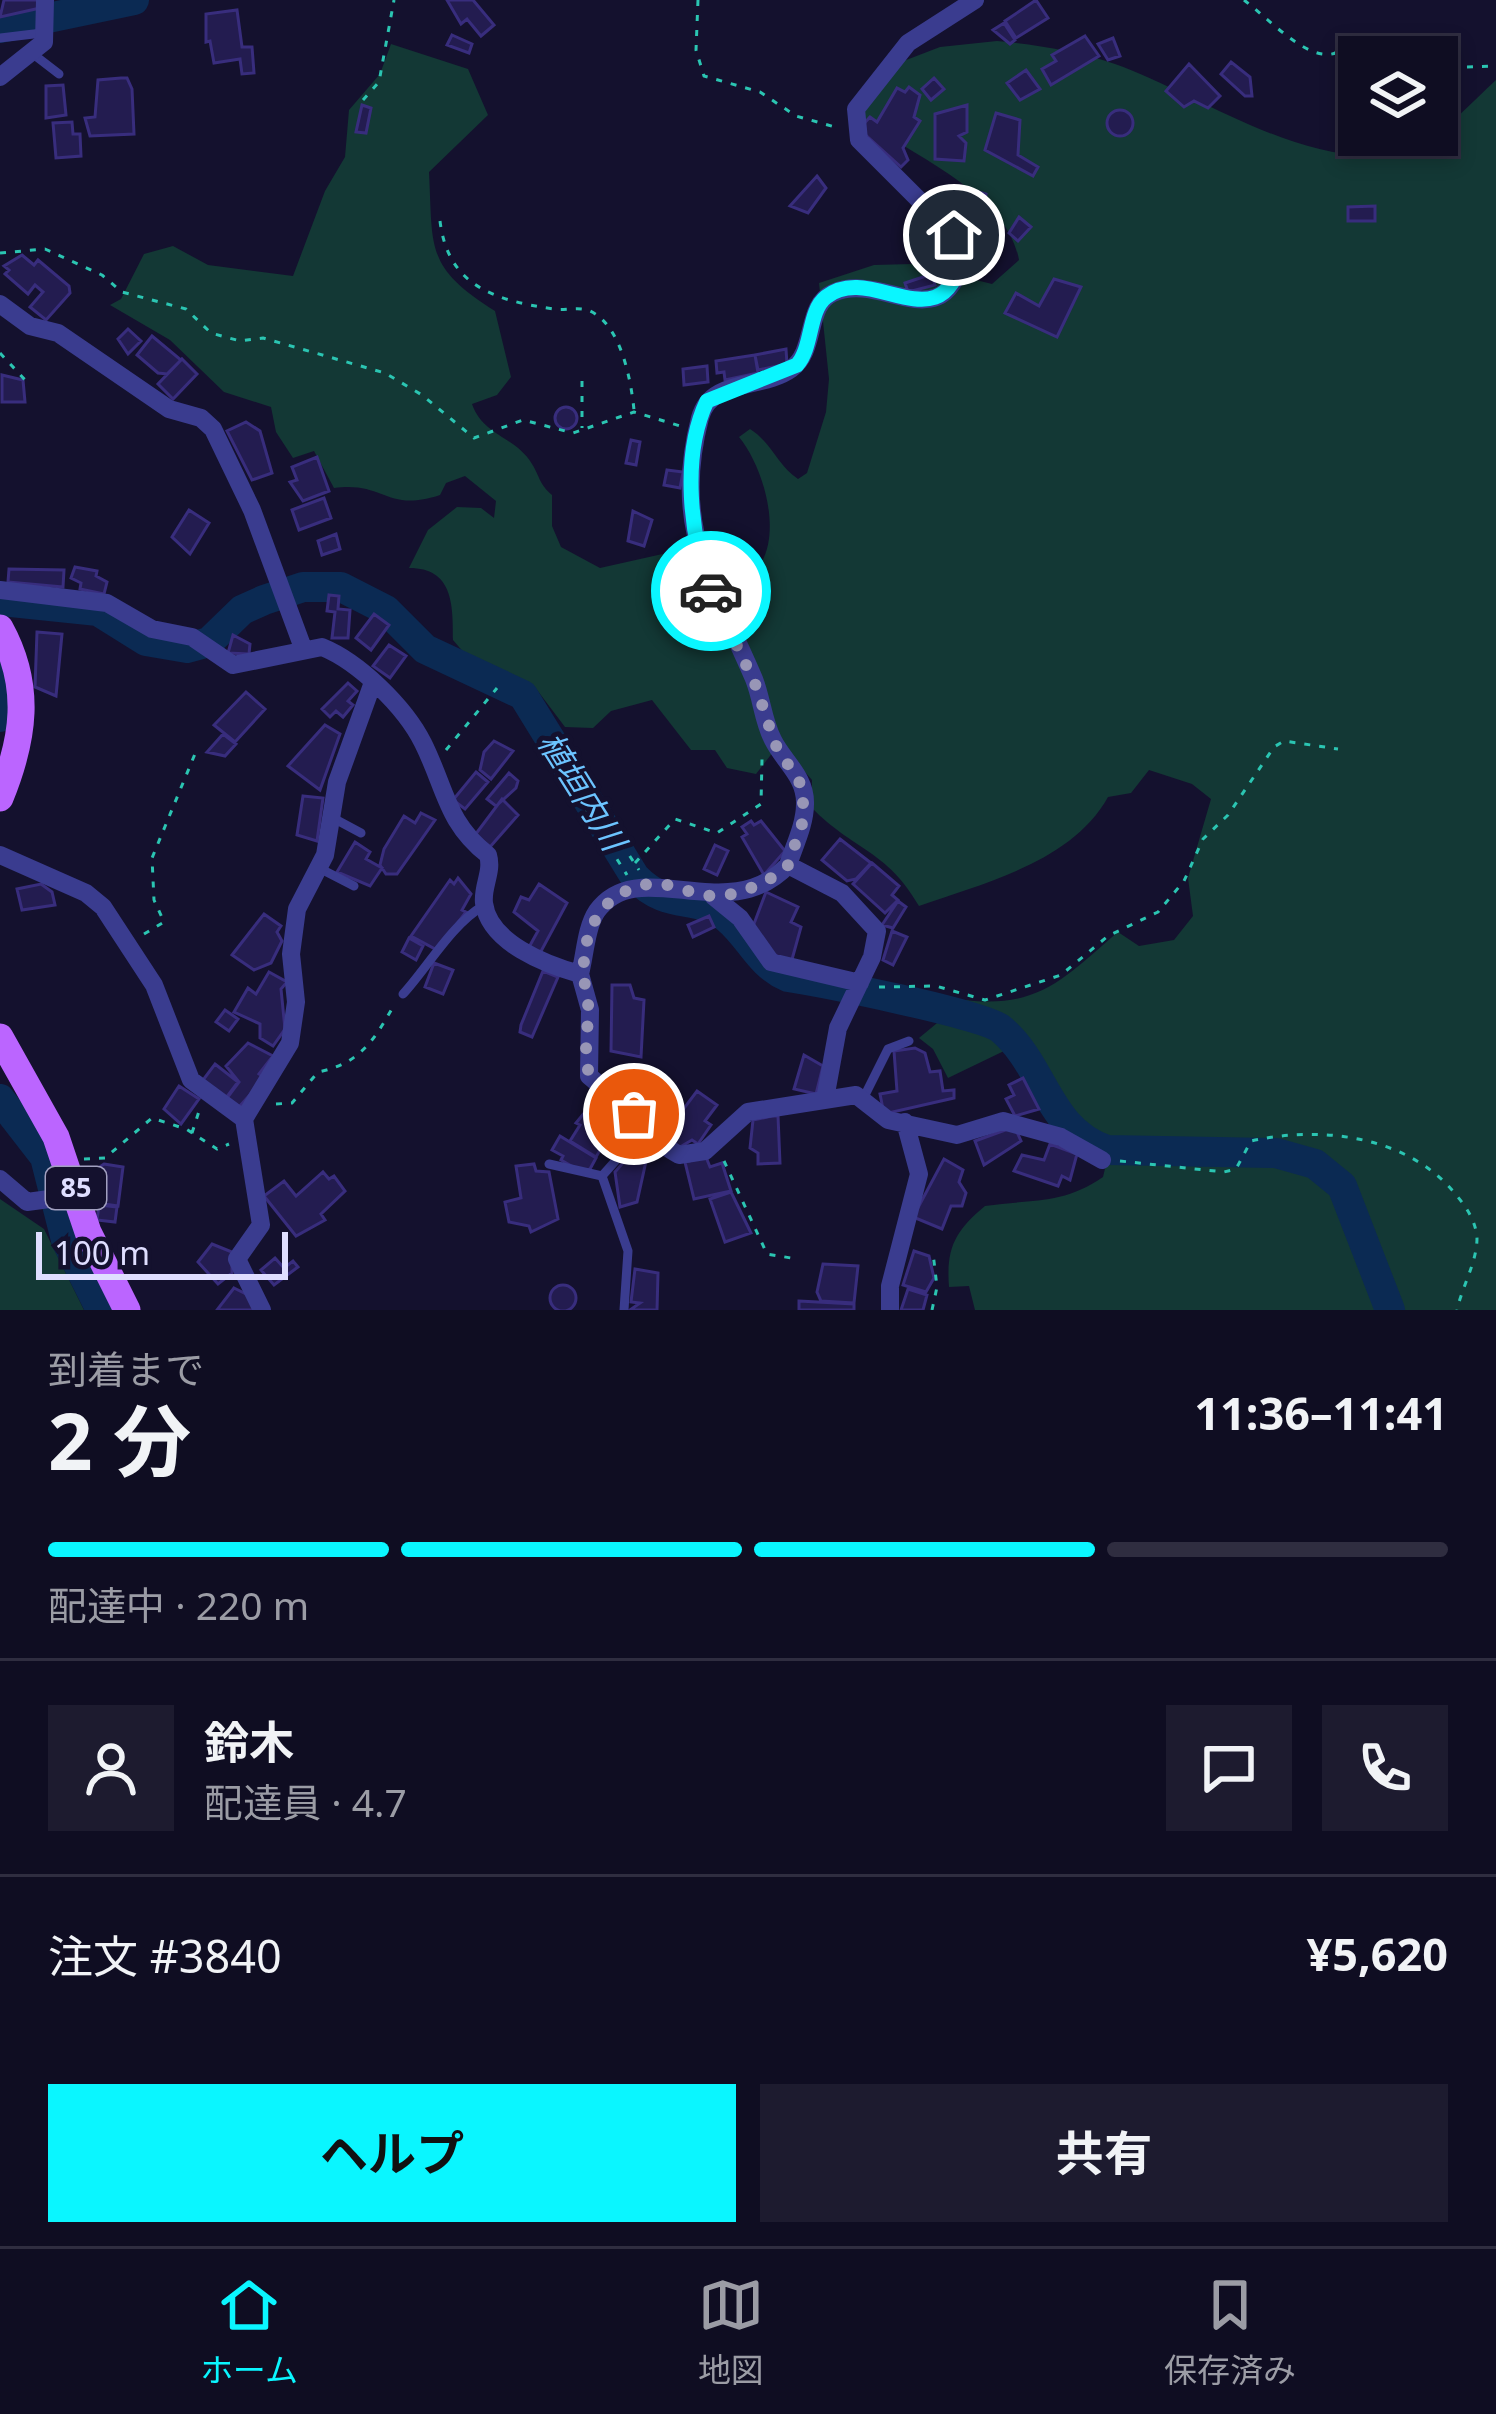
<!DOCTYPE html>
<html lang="ja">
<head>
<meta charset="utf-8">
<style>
	:root { --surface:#0f0d22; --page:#1d1b2f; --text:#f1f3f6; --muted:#9b9ca5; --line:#2f2d40; --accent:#0af6ff }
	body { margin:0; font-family:"Noto Sans","Noto Sans JP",sans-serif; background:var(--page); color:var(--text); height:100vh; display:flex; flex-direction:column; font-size:45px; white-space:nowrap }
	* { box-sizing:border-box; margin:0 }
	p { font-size:39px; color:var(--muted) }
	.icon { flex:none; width:66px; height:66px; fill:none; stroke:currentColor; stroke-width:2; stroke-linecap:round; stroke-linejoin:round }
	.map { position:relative; height:1310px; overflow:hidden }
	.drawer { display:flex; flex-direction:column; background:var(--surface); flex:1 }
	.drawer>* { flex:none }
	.buttons { position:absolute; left:1338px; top:36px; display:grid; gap:24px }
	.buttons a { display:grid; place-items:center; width:120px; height:120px; border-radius:0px; background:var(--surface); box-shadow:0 6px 18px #0003,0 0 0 3px var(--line); font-size:60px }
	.scale { position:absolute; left:36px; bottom:30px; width:252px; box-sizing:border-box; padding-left:12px; border:6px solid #dfdeff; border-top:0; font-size:33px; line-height:42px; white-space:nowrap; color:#dfdeff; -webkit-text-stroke:9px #14112e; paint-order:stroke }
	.pin { position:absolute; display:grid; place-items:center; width:102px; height:102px; color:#fff; margin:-51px; border:6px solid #fff; border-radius:50%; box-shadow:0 3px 12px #0007 }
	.courier { position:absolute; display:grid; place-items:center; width:120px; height:120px; margin:-60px; border:9px solid #0af6ff; border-radius:50%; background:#fff; color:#222; box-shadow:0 3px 15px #0007 }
	.head em { font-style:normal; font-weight:700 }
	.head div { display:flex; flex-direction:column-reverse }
	.head { display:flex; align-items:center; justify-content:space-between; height:204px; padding:0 48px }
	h1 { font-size:78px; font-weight:700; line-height:90px }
	.bar { display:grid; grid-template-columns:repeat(4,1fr); gap:18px 12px; align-content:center; height:144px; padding:0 48px }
	.bar i { height:15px; border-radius:9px; background:var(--line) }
	.bar .on { background:var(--accent) }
	.bar p { grid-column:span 4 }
	.line { display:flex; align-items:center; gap:30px; padding:0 48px; border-top:3px solid var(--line) }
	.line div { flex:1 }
	.round { display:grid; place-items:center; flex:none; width:126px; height:126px; border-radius:0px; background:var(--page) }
	.primary-button { display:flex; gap:24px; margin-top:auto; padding:24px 48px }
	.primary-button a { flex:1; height:138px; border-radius:0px; background:var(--accent); color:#111; font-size:48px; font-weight:700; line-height:138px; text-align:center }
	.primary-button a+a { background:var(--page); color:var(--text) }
	.tab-bar { display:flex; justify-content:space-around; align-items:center; height:168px; border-top:3px solid var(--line); background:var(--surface); font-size:33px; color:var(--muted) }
	.tab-bar a { display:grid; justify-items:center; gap:6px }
	.tab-bar .on { color:var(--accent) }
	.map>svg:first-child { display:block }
	.green { fill:#133835 }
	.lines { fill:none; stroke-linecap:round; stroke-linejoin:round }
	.river { stroke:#0b2a53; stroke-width:30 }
	.building { fill:#231c50; stroke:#382d7d; stroke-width:3 }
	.path { stroke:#2bc5b2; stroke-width:3; stroke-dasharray:6 9; stroke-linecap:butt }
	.lane { stroke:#3a3c8f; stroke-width:9 }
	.street { stroke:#3a3c8f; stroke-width:18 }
	.primary { stroke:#bb65ff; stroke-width:27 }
	.done { stroke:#9896b6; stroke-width:12; stroke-dasharray:0 21.6 }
	.route { stroke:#0af6ff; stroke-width:15 }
	.labels { text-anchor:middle; stroke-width:10; stroke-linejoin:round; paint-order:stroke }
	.shield { fill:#14112e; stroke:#a2a0c0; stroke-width:3 }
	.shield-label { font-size:27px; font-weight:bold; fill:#dfdeff }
	.water-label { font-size:33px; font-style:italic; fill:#6cc4ff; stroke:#14112e }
</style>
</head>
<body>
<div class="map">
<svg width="1496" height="1310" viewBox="0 0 1496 1310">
	<rect width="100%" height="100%" fill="#14112e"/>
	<path class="green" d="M 997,41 C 1037,45 1076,51 1115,64 C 1199,93 1331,188 1420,144 C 1446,131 1472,102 1496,80 L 1496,1310 L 975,1310 L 969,1286 L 949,1287 C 946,1248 955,1231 985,1206 C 1031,1199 1063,1205 1103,1177 L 1110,1148 L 1074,1126 L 1025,1041 L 948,1078 L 933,1049 L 919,1038 L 965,1000 C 1040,1009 1065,977 1118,932 L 1139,946 L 1174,940 L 1193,916 L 1188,878 L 1211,799 L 1192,784 L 1149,770 L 1131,793 L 1108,797 C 1072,862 984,883 919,906 C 887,850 853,850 812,808 L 812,780 L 780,743 L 756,774 L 727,768 L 715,750 L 691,750 L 652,700 L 611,711 L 593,728 L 565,727 L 534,686 L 465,654 L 453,640 C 453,604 453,568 409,568 L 428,530 L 457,507 L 481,508 L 494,518 L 496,501 L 465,476 L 446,483 L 440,495 C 386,513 385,481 334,488 L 314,451 L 293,458 L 276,432 L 271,407 L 224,392 L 170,340 L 110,305 L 121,299 L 144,254 L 173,246 L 208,265 L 293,276 L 325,191 L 345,157 L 349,110 L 380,74 L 391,44 L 468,69 L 488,115 L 429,172 C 433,249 425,267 495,311 L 511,377 L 497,395 L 472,404 C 483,436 515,436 532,464 C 540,477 539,484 552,495 L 552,526 L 561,547 L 600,568 L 667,553 L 716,561 L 738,582 C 791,562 768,472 739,437 L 750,429 C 771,442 778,466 798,479 L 807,473 L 826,412 L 829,379 L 819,283 L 874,265 L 912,264 L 992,284 L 1019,260 C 1008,196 917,157 867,123 L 859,108 L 875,72 L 940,47 Z
		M 0,1199 L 44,1229 L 84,1310 L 0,1310 Z"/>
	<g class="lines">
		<path class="river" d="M 0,28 L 134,0
			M 0,601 L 98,611 L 146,641 L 187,648 L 209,642 L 242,610 L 264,600 L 303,587 L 341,587 L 386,610 L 425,649 L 523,695 L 635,877 C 670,913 695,892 727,918 C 751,938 758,964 788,977 C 820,982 983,1014 1001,1029 C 1045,1066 1047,1130 1107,1150 L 1276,1153 L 1315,1164 L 1342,1186 L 1390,1310
			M 0,717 L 9,687 L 3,659
			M 0,1099 L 45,1157 L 66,1240 L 101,1310"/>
	</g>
	<path class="building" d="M 4,0 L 39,0 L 40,8 L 0,17 Z
		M 447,0 L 473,0 L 494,25 L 481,36 L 467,19 L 461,24 Z
		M 1036,0 L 1048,18 L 1016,38 L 1005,21 Z
		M 237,10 L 242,47 L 252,47 L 254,73 L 242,74 L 240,59 L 214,63 L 210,41 L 206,42 L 206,14 Z
		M 1004,23 L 1015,40 L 1010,44 L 993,30 Z
		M 452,35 L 472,44 L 469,53 L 447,45 Z
		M 1085,36 L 1099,56 L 1051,85 L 1042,69 L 1056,61 L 1052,55 Z
		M 1113,38 L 1120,56 L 1108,60 L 1098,44 Z
		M 1231,62 L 1250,77 L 1252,96 L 1245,96 L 1221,74 Z
		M 1189,64 L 1220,96 L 1208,108 L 1194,101 L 1184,107 L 1166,91 Z
		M 1026,70 L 1040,89 L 1020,100 L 1007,83 Z
		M 121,78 L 127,78 L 132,89 L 134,134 L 90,136 L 85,118 L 95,117 L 98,80 Z
		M 934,78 L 944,89 L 931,100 L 922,89 Z
		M 63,85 L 66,115 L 46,118 L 46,86 Z
		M 909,87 L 920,95 L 914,117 L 920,121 L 903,148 L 908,160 L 901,167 L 859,129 L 870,117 L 877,122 L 897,88 L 905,92 Z
		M 362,105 L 371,108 L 366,133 L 356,132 Z
		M 967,105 L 967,132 L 959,136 L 966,143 L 964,161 L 935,159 L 935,114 Z
		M1107 123a13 13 0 1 1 26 0a13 13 0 1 1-26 0Z
		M 996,113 L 1020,120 L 1018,155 L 1038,167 L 1033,176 L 985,150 Z
		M 72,122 L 73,134 L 80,134 L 81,156 L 56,158 L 53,123 Z
		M 817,176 L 826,188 L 808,213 L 790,206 Z
		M 971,190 L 986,194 L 980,228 L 960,222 Z
		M 1375,206 L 1375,221 L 1348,221 L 1348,207 Z
		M 1019,217 L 1031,227 L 1018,241 L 1009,233 Z
		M 936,233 L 945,251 L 920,263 L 911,246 Z
		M 22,255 L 34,265 L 38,260 L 69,286 L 70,293 L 46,320 L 30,307 L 43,292 L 35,285 L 28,294 L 5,274 L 9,270 L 4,266 Z
		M 932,274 L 935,285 L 908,292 L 905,283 Z
		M 1054,279 L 1081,287 L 1057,337 L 1005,313 L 1016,293 L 1039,306 Z
		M 128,329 L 141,341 L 128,354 L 118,339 Z
		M 152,336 L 181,360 L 167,374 L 158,373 L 137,355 Z
		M 786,349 L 787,364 L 758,370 L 755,355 Z
		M 755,355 L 758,373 L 725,380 L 724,372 L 717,373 L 716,361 Z
		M 182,359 L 197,374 L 173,399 L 158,384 Z
		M 707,366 L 708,382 L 684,385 L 683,369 Z
		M 2,375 L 23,380 L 25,402 L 2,402 Z
		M555 418a11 11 0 1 1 22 0a11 11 0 1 1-22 0Z
		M 246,422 L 260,431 L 272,473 L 252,480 L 227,431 Z
		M 631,440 L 640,442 L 636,465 L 626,463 Z
		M 317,457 L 329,491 L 303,501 L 290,482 L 297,480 L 292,467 Z
		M 667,470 L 683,472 L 680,488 L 664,485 Z
		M 324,498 L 331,518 L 299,530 L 292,510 Z
		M 189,510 L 209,523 L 190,554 L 172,537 Z
		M 633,511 L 652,520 L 644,546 L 628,541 Z
		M 336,534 L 340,549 L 322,555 L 318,541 Z
		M 75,567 L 97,571 L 96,576 L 107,582 L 104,594 L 80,589 L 81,583 L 71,578 Z
		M 9,569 L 64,570 L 63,587 L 8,582 Z
		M 329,595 L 339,596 L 338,609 L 350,610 L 348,638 L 332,638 L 335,612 L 327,611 Z
		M 374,614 L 389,625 L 371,650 L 356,638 Z
		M 37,632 L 62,634 L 56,696 L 35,687 Z
		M 233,635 L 250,644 L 249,654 L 228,653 Z
		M 389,645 L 406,656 L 390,678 L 373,666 Z
		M 348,683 L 357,691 L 348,701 L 353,705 L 343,717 L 336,711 L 330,717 L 322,709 Z
		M 246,692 L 265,709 L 235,742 L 214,725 Z
		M 325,725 L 340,734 L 320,790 L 288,766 Z
		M 223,734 L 236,744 L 225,756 L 207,752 Z
		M 494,741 L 513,751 L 491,779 L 480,770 L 484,752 Z
		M 476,772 L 488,782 L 465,809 L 453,800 Z
		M 509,773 L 518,781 L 516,788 L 496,806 L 487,799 Z
		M 303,796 L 323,798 L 317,841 L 297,835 Z
		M 502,799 L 518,815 L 490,847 L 475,835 Z
		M 421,813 L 435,820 L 397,874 L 386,874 L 380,865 L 384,849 L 404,816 L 415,823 Z
		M 751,821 L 754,825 L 761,821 L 785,851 L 764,875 L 742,837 L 747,834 L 742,827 Z
		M 840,839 L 871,863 L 856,879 L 847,881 L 822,860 Z
		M 355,842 L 370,852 L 366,859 L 382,868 L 370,886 L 337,872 Z
		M 715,845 L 728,851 L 717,875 L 704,869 Z
		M 872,863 L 899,886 L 892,895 L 898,900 L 885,913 L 853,884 Z
		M 458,878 L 471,894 L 462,910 L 466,912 L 437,950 L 411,936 L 450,880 L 454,884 Z
		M 41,884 L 52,892 L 55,905 L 22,910 L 17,889 Z
		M 539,884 L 567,903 L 539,955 L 528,949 L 538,931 L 514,912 L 521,897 L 529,900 Z
		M 766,892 L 798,907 L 791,922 L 801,927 L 791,963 L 764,949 L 752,929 Z
		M 898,901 L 906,907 L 893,928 L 882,925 Z
		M 264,914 L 281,926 L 277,932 L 282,941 L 271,963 L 254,970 L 232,955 Z
		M 709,916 L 714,927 L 693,937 L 688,925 Z
		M 892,931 L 907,937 L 893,965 L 883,960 Z
		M 409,938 L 423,946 L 416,960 L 402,952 Z
		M 434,963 L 453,970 L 443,994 L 425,987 Z
		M 543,971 L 558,977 L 532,1037 L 520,1032 L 521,1025 Z
		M 269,972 L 287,982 L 281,989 L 285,1029 L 273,1046 L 260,1038 L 260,1024 L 234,1012 L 248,988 L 256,994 Z
		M 612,985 L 630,985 L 634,998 L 644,1000 L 641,1057 L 611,1051 Z
		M 225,1010 L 238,1019 L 229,1031 L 216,1022 Z
		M 248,1043 L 273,1056 L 259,1074 L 265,1078 L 239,1107 L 227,1098 L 239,1082 L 226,1066 Z
		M 915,1048 L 925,1053 L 930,1072 L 940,1071 L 943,1091 L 954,1090 L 954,1098 L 884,1114 L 880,1094 L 897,1091 L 894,1051 Z
		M 804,1055 L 823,1066 L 816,1094 L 794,1089 Z
		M 215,1064 L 238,1082 L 226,1098 L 203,1080 Z
		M 1023,1078 L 1039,1109 L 1015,1116 L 1006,1099 L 1014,1095 L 1009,1085 Z
		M 179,1086 L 199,1099 L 181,1124 L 164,1109 Z
		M 697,1091 L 717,1105 L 705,1121 L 711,1125 L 698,1144 L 692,1140 L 680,1147 L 652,1128 L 661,1119 L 676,1119 Z
		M 594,1101 L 620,1117 L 596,1157 L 570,1141 L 580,1125 L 576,1123 Z
		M 772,1116 L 778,1116 L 780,1163 L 758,1164 L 758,1153 L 750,1148 L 753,1120 Z
		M 1008,1129 L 1016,1130 L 1021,1141 L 984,1165 L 975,1141 Z
		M 560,1136 L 596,1158 L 590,1169 L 582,1172 L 561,1160 L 563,1156 L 552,1150 Z
		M 642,1141 L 650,1143 L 637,1202 L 620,1207 L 615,1172 Z
		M 1050,1144 L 1077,1154 L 1070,1180 L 1062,1176 L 1058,1186 L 1014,1171 L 1022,1155 L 1044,1160 Z
		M 706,1157 L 710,1167 L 722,1163 L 731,1191 L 694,1199 L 685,1162 Z
		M 944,1159 L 963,1170 L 959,1182 L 966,1193 L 962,1206 L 951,1206 L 942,1229 L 913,1217 Z
		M 104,1164 L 123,1167 L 118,1206 L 90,1202 L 92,1172 Z
		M 534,1164 L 536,1171 L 549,1172 L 558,1219 L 531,1232 L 529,1226 L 509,1222 L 505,1202 L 521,1198 L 516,1166 Z
		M 323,1172 L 329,1179 L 334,1176 L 345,1191 L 321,1214 L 325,1220 L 296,1236 L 264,1196 L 284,1181 L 296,1196 Z
		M 731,1192 L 751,1233 L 725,1242 L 710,1199 Z
		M 99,1205 L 117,1207 L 115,1222 L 97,1220 Z
		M 212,1244 L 232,1252 L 232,1273 L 218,1284 L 198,1262 Z
		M 914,1251 L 929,1256 L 934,1278 L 926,1292 L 903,1285 Z
		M 275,1258 L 284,1268 L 293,1261 L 298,1267 L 274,1285 L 261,1270 Z
		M 823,1264 L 858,1266 L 854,1303 L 821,1301 L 817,1292 Z
		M 635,1269 L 658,1273 L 657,1310 L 630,1310 L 640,1303 L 631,1302 Z
		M550 1298a13 13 0 1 1 26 0a13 13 0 1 1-26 0Z
		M 234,1288 L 248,1295 L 259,1310 L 217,1310 Z
		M 908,1289 L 927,1295 L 923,1310 L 901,1310 Z
		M 799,1301 L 854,1304 L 854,1310 L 799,1310 Z"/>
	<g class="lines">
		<path class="path" d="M 698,0 L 696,50 L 704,76 L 760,92 L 796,116 L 835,127
			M 1244,0 C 1265,16 1297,50 1322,54 C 1336,56 1337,51 1348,45 C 1374,33 1398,42 1420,57
			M 1437,68 L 1496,66
			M 363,100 L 379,82 L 394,0
			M 440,221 C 448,286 494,300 553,309 C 565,311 579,306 590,311 C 621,325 631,380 634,410
			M 0,253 L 45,249 L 102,275 L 122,292 L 186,309 L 211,333 L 240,341 L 263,338 L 385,373 L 422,395 L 474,438 L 523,420 L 573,433 L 634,412 L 680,426
			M 0,353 L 26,381
			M 582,381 L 582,428
			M 545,745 L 627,875
			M 446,750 L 497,688
			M 580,781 L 639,870
			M 635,863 L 675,819 L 717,833 L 761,804 L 762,759
			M 144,934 L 164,922 L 154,900 L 152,858 L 197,749
			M 879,987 L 936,986 L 985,1000 L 1061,975 L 1108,936 L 1158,912 L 1184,881 L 1203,839 L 1228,815 L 1274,747 L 1284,741 L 1338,749
			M 276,1104 L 292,1103 L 318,1072 C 359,1064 374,1041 394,1005
			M 192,1133 L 200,1108
			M 84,1159 L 105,1158 L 152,1118 L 186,1129 L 217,1149 L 229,1144
			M 724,1161 L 767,1254 L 797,1259
			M 1120,1161 L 1224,1172 L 1236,1169 L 1251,1141 C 1322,1125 1410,1136 1457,1196 C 1467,1208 1476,1222 1477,1238 C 1477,1262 1462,1287 1457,1310
			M 932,1310 L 937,1287 L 933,1253"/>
		<path class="lane" d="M 0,38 L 42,33
			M 33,54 L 59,74
			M 333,818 L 361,833
			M 319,868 L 354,886
			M 403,994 C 427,968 452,924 483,906
			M 864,1097 L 888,1049 L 909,1041
			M 549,1164 L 602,1176 L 642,1131
			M 602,1176 L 628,1251 L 624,1310"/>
		<path class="street" d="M 0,77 L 44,42 L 45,0
			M 0,304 L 30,326 L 58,333 L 169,409 L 201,418 L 213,429 L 252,510 L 303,648
			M 0,590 L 107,603 L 152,629 L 192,637 L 233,665 L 322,647 C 359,662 405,707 423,743 C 446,789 446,822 488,855 C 493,872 482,886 484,903 C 489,943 547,965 580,974 L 590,1010 L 589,1076 C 621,1102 643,1135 679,1155 L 705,1151 L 748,1112 L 856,1095 L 888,1120 L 957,1135 L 1003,1121 L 1061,1137 L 1102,1160
			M 0,855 L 86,893 L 103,907 L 154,985 L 191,1080 L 244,1119
			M 713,896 L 740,918 L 771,962 L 860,983
			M 580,974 C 585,955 586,927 597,911 C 639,853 728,929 788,865
			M 825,1099 L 838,1028 L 872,957 L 877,931 L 842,893 L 788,865 C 794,846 805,825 805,804 C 806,777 784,762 773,740 C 763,721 762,699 754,679 C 714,585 671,529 700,418 C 711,377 762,390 791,369 C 817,351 805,305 833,293 C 884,270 946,345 965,249 L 954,235 L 859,140 L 856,109 L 908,43 L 975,0
			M 0,1179 L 27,1202 L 79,1195
			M 262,1310 L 237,1259 L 261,1225 L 244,1119 L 290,1043 L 296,1002 L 291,954 L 297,909 L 325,855 L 337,782 L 372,685
			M 890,1310 L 890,1286 L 919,1174 L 905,1122"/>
		<path class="primary" d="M 0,628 C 32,686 24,739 0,798
			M 0,1037 L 56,1137 L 88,1232 L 127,1310"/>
	</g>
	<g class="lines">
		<path class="done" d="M 634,1114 C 622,1101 602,1092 592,1078 C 579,1061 592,1018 587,996 C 576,948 592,893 649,884 C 669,881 692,895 712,896 C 734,898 773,881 788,865 L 803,821 L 803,788 L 775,744 L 756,686 L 711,591"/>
		<path class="route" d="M 711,591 C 690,537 681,456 707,401 L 797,365 C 813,347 808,311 826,297 C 873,260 945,351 964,249 L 954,235"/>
	</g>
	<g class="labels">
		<rect class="shield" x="46" y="1167" width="60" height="42" rx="9"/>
		<g class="shield-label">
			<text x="76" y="1197">85</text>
		</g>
		<g class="water-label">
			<text transform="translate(582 791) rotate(58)" y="12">植垣内川</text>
		</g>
	</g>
</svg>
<div class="buttons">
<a><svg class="icon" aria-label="layers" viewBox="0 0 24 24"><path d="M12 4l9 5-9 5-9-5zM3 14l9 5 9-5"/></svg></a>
</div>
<div class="scale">100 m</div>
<div class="pin" style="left:634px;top:1114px;background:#ea580c"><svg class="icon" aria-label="bag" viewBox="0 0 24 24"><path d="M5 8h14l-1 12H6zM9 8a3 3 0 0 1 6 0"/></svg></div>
<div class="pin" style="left:954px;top:235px;background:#1f2937"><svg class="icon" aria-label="home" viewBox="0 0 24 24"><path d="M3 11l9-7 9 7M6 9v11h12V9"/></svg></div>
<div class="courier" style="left:711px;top:591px"><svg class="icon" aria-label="car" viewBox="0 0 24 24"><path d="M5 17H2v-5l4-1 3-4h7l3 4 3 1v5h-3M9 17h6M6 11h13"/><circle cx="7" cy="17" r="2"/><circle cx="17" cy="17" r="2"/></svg></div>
</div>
<section class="drawer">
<div class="head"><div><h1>2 分</h1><p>到着まで</p></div><em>11:36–11:41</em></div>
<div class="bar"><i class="on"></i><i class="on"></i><i class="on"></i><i></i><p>配達中 · 220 m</p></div>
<div class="line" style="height:216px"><a class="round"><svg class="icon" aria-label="person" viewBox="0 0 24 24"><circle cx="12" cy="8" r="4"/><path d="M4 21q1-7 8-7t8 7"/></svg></a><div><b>鈴木</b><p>配達員 · 4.7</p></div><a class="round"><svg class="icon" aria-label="chat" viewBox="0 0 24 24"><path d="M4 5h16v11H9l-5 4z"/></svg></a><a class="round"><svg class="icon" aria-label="phone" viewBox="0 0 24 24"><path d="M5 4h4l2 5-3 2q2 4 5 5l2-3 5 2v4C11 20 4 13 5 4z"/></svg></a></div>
<div class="line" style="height:156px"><div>注文 #3840</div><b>¥5,620</b></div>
<div class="primary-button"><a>ヘルプ</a><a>共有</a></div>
</section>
<nav class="tab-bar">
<a class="on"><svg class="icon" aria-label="home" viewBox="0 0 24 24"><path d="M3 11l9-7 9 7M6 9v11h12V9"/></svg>ホーム</a>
<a><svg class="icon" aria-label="map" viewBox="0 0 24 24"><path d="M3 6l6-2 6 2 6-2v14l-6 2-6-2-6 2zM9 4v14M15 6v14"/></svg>地図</a>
<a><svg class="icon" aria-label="saved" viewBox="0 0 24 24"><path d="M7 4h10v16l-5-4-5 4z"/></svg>保存済み</a>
</nav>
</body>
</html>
